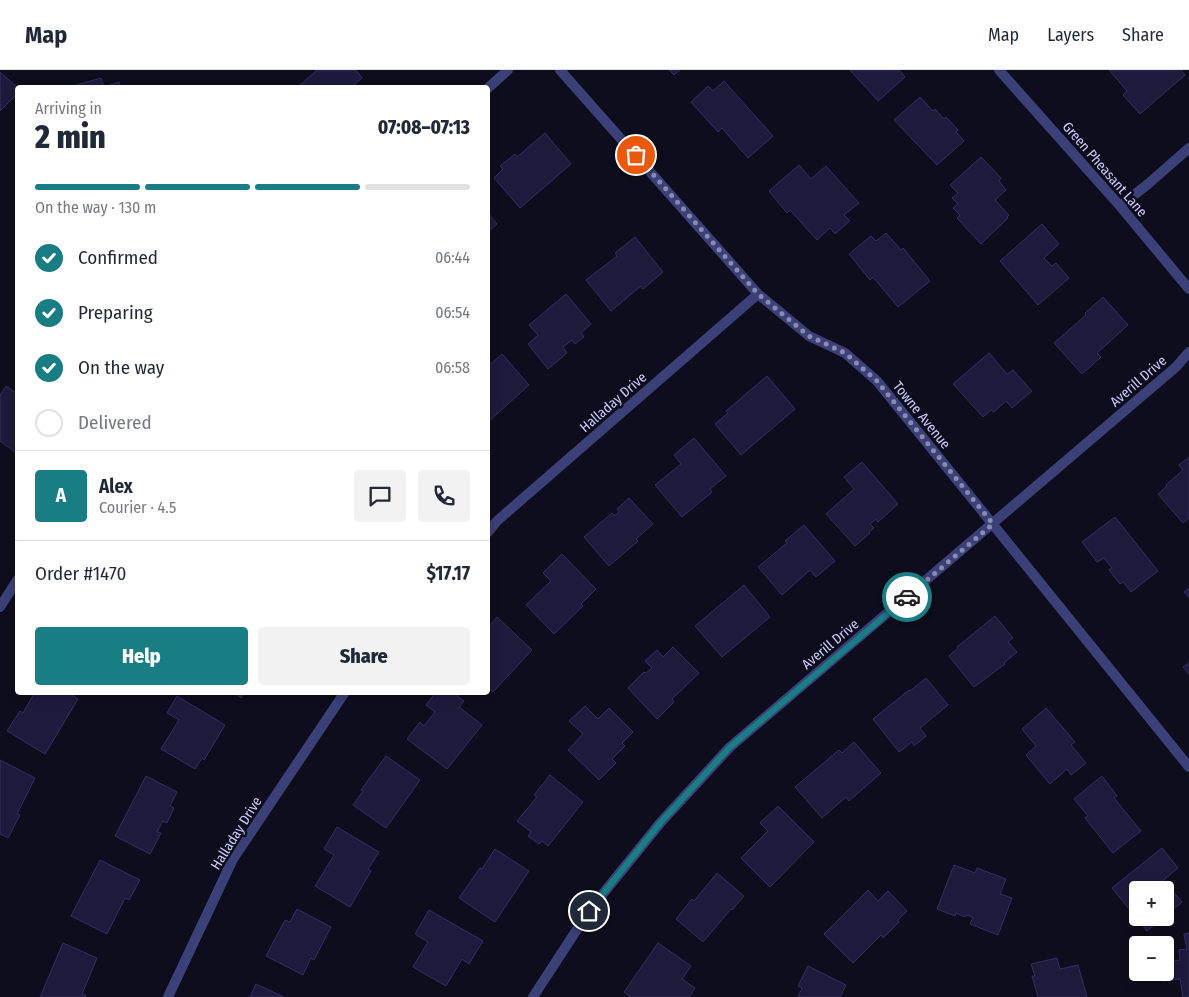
<!DOCTYPE html>
<html lang="en">
<head>
<meta charset="utf-8">
<style>
	:root { --surface:#fff; --page:#f2f2f3; --text:#1f2937; --muted:#747a83; --line:#e0e1e3; --accent:#187e83 }
	body { margin:0; font-family:"Fira Sans Condensed",sans-serif; background:var(--page); color:var(--text); height:100vh; display:flex; flex-direction:column; font-size:19px; white-space:nowrap }
	* { box-sizing:border-box; margin:0 }
	p { font-size:16px; color:var(--muted) }
	.icon { flex:none; width:28px; height:28px; fill:none; stroke:currentColor; stroke-width:2; stroke-linecap:round; stroke-linejoin:round }
	.map { position:relative; flex:1; overflow:hidden }
	.sheet { position:absolute; left:15px; top:15px; width:475px; height:610px; display:flex; flex-direction:column; background:var(--surface); border-radius:5px; box-shadow:0 2px 12px #0003 }
	.sheet>* { flex:none }
	.controls { position:absolute; left:1129px; top:811px; display:grid; gap:10px }
	.controls a { display:grid; place-items:center; width:45px; height:45px; border-radius:5px; background:var(--surface); box-shadow:0 2px 12px #0003; font-size:25px }
	.pin { position:absolute; display:grid; place-items:center; width:42px; height:42px; color:#fff; margin:-21px; border:2px solid #fff; border-radius:50%; box-shadow:0 1px 5px #0007 }
	.courier { position:absolute; display:grid; place-items:center; width:50px; height:50px; margin:-25px; border:4px solid #187e83; border-radius:50%; background:#fff; color:#222; box-shadow:0 1px 6px #0007 }
	.head em { font-style:normal; font-weight:800 }
	.head div { display:flex; flex-direction:column-reverse }
	.head { display:flex; align-items:center; justify-content:space-between; height:85px; padding:0 20px }
	h1 { font-size:32px; font-weight:800; line-height:38px }
	.bar { display:grid; grid-template-columns:repeat(4,1fr); gap:8px 5px; align-content:center; height:60px; padding:0 20px }
	.bar i { height:6px; border-radius:4px; background:var(--line) }
	.bar .active { background:var(--accent) }
	.bar p { grid-column:span 4 }
	.line { display:flex; align-items:center; gap:12px; padding:0 20px; border-top:1px solid var(--line) }
	.line div { flex:1 }
	.round { display:grid; place-items:center; flex:none; width:52px; height:52px; border-radius:5px; background:var(--page) }
	ol { padding:0 20px; list-style:none }
	li { display:flex; align-items:center; gap:15px; height:55px }
	li p { margin-inline-start:auto }
	li .icon { padding:5px; border-radius:50%; background:var(--accent); color:#fff; stroke-width:4 }
	li:last-child { color:var(--muted) }
	li i { width:28px; height:28px; border:2px solid var(--line); border-radius:50% }
	.button { display:flex; gap:10px; margin-top:auto; padding:10px 20px }
	.button a { flex:1; height:58px; border-radius:5px; background:var(--accent); color:#fff; font-size:20px; font-weight:800; line-height:58px; text-align:center }
	.button a+a { background:var(--page); color:var(--text) }
	header { display:flex; align-items:center; gap:30px; box-sizing:border-box; height:70px; padding:0 25px; background:var(--surface); border-bottom:1px solid var(--line) }
	header strong { font-size:24px }
	nav { display:flex; gap:28px; margin-inline-start:auto; font-size:18px }
	.map>svg:first-child { display:block }
	.building { fill:#1d1a3c; stroke:#322e67 }
	.lines { fill:none; stroke-linecap:round; stroke-linejoin:round }
	.street { stroke:#3b4079; stroke-width:10 }
	.done { stroke:#8a8aae; stroke-width:5; stroke-dasharray:0 9 }
	.route { stroke:#187e83; stroke-width:6 }
	.labels { text-anchor:middle; stroke-width:5; stroke-linejoin:round; paint-order:stroke }
	.street-label { font-size:14px; fill:#cccdfc; stroke:#0e0d1d }
</style>
</head>
<body>
<header>
<strong>Map</strong>
<nav><a>Map</a><a>Layers</a><a>Share</a></nav>
</header>
<div class="map">
<svg width="1189" height="927" viewBox="0 0 1189 927">
	<rect width="100%" height="100%" fill="#0e0d1d"/>
	<path class="building" d="M 317,0 L 356,0 L 362,8 L 351,18 L 303,18 L 300,15 Z
		M 669,0 L 680,0 L 674,5 Z
		M 850,0 L 899,0 L 905,7 L 878,31 Z
		M 1109,0 L 1181,0 L 1185,5 L 1140,44 L 1123,25 L 1127,21 Z
		M 0,2 L 18,18 L 18,23 L 0,41 Z
		M 101,8 L 104,17 L 119,12 L 120,18 L 66,18 Z
		M 724,11 L 773,66 L 748,88 L 722,58 L 718,62 L 691,32 L 708,16 L 713,21 Z
		M 920,27 L 933,41 L 935,39 L 944,49 L 946,47 L 958,60 L 956,62 L 964,71 L 937,95 L 894,50 Z
		M 545,63 L 571,94 L 520,138 L 494,108 L 503,99 L 500,96 L 515,84 L 517,87 Z
		M 981,87 L 1001,108 L 999,111 L 1006,120 L 995,130 L 1009,145 L 1007,147 L 1008,148 L 981,174 L 957,148 L 960,145 L 953,138 L 958,134 L 952,128 L 958,123 L 950,115 Z
		M 799,95 L 811,109 L 826,96 L 859,133 L 844,145 L 850,151 L 835,164 L 830,158 L 817,170 L 790,140 L 787,143 L 769,121 Z
		M 488,143 L 497,154 L 488,162 Z
		M 1042,154 L 1059,174 L 1044,188 L 1052,196 L 1056,193 L 1069,208 L 1038,235 L 1000,191 Z
		M 886,163 L 901,180 L 903,178 L 930,211 L 898,237 L 873,207 L 870,210 L 849,184 L 871,166 L 876,171 Z
		M 635,167 L 663,202 L 643,219 L 641,216 L 611,241 L 586,210 L 617,186 L 615,183 Z
		M 566,224 L 591,254 L 581,263 L 584,267 L 575,274 L 572,270 L 563,277 L 567,283 L 548,299 L 528,274 L 538,265 L 529,255 Z
		M 1103,227 L 1128,255 L 1097,283 L 1101,287 L 1082,304 L 1054,273 L 1086,245 L 1085,243 Z
		M 989,283 L 1007,304 L 1013,300 L 1032,321 L 1012,338 L 1006,331 L 994,342 L 991,340 L 983,347 L 953,314 Z
		M 502,284 L 529,315 L 488,352 L 488,296 Z
		M 767,306 L 795,339 L 741,385 L 715,354 L 728,343 L 726,341 Z
		M 6,316 L 18,324 L 18,381 L 16,383 L 0,371 L 0,325 Z
		M 694,368 L 726,406 L 710,419 L 712,422 L 682,447 L 655,415 L 681,394 L 674,385 Z
		M 1189,387 L 1189,448 L 1183,453 L 1158,424 L 1167,416 L 1166,415 L 1183,400 L 1179,395 Z
		M 862,392 L 898,434 L 878,452 L 876,449 L 870,454 L 874,458 L 869,462 L 870,463 L 855,476 L 826,444 L 854,419 L 844,407 Z
		M 629,428 L 653,454 L 636,469 L 638,471 L 609,496 L 584,467 L 612,443 L 615,446 L 619,442 L 617,439 Z
		M 1115,447 L 1158,501 L 1131,522 L 1123,512 L 1120,514 L 1109,500 L 1112,498 L 1104,488 L 1097,492 L 1082,472 Z
		M 804,455 L 835,491 L 816,507 L 810,500 L 782,525 L 758,497 L 787,473 L 785,471 Z
		M 562,484 L 596,519 L 581,534 L 583,536 L 554,564 L 526,535 L 551,511 L 543,503 Z
		M 744,515 L 770,547 L 722,587 L 695,556 Z
		M 1189,518 L 1189,528 L 1184,522 Z
		M 995,546 L 1013,568 L 1008,572 L 1017,582 L 1004,593 L 1005,594 L 974,617 L 949,586 L 958,578 L 957,577 Z
		M 497,547 L 532,580 L 493,622 L 488,617 L 488,558 Z
		M 673,577 L 699,603 L 672,629 L 674,632 L 657,649 L 628,618 L 644,602 L 646,603 L 652,598 L 645,591 L 657,580 L 663,587 Z
		M 1189,593 L 1189,604 L 1183,597 Z
		M 926,608 L 948,635 L 920,658 L 926,666 L 914,676 L 912,672 L 899,682 L 873,649 L 909,620 L 910,621 Z
		M 35,622 L 67,622 L 78,629 L 45,684 L 7,661 L 20,641 L 23,643 Z
		M 234,622 L 245,622 L 241,628 Z
		M 436,622 L 452,622 L 464,631 L 459,637 L 482,655 L 447,699 L 407,669 L 420,652 L 424,656 L 435,642 L 426,635 Z
		M 177,626 L 225,655 L 204,690 L 202,688 L 195,699 L 161,679 L 179,650 L 167,643 Z
		M 585,636 L 598,649 L 609,638 L 633,662 L 622,673 L 625,676 L 612,689 L 616,693 L 599,710 L 568,680 L 583,664 L 569,651 Z
		M 1046,638 L 1075,672 L 1071,675 L 1086,693 L 1071,705 L 1067,699 L 1050,714 L 1026,685 L 1036,676 L 1022,659 Z
		M 854,672 L 881,703 L 849,731 L 846,727 L 822,748 L 795,717 L 839,680 L 842,683 Z
		M 386,686 L 420,710 L 386,758 L 353,735 L 363,721 L 361,720 Z
		M 0,690 L 35,708 L 17,744 L 20,745 L 8,768 L 0,764 Z
		M 550,705 L 583,732 L 548,776 L 542,771 L 539,774 L 528,766 L 531,762 L 517,751 L 537,727 L 534,725 Z
		M 146,706 L 177,722 L 170,736 L 174,738 L 167,753 L 163,751 L 157,762 L 161,763 L 150,784 L 115,766 Z
		M 1102,706 L 1117,726 L 1114,728 L 1141,761 L 1113,783 L 1085,748 L 1088,746 L 1074,729 Z
		M 778,736 L 814,772 L 770,817 L 741,788 L 768,761 L 760,753 Z
		M 337,757 L 379,782 L 368,799 L 371,801 L 350,837 L 315,816 L 334,785 L 324,779 Z
		M 1162,778 L 1178,798 L 1160,813 L 1160,814 L 1164,811 L 1182,832 L 1165,846 L 1165,820 L 1138,820 L 1138,848 L 1163,848 L 1147,861 L 1112,818 Z
		M 495,779 L 529,801 L 495,852 L 459,828 L 480,798 L 482,799 Z
		M 100,790 L 140,810 L 129,830 L 125,828 L 107,864 L 71,846 Z
		M 954,795 L 975,803 L 977,798 L 1006,809 L 1000,824 L 1012,828 L 998,865 L 970,854 L 973,847 L 966,845 L 965,847 L 956,843 L 955,846 L 937,839 Z
		M 717,803 L 744,826 L 732,840 L 731,839 L 703,872 L 676,849 L 692,829 L 694,831 Z
		M 868,820 L 878,831 L 888,821 L 907,841 L 898,850 L 899,852 L 883,868 L 881,865 L 853,893 L 824,864 Z
		M 297,839 L 331,857 L 314,890 L 311,888 L 303,905 L 266,886 L 285,850 L 290,852 Z
		M 429,840 L 483,871 L 469,894 L 462,889 L 446,916 L 413,897 L 428,872 L 415,864 Z
		M 1189,863 L 1189,927 L 1183,927 L 1180,909 L 1163,911 L 1162,902 L 1165,902 L 1165,892 L 1180,890 L 1179,880 L 1187,879 L 1184,864 Z
		M 63,873 L 97,888 L 82,924 L 86,925 L 85,927 L 40,927 Z
		M 658,873 L 691,896 L 682,909 L 695,918 L 689,927 L 631,927 L 624,922 Z
		M 1057,888 L 1060,899 L 1078,895 L 1087,927 L 1038,927 L 1032,906 L 1035,906 L 1031,894 Z
		M 808,896 L 846,915 L 840,927 L 798,927 L 802,918 L 798,916 Z
		M 256,914 L 284,927 L 250,927 Z"/>
	<g class="lines">
		<path class="street" d="M 560,0 L 758,224 L 809,266 L 845,283 L 877,311 L 1189,697
			M 999,0 L 1120,136 L 1189,219
			M 488,18 L 508,0
			M 1120,136 L 1148,114 L 1189,78
			M 488,462 L 497,451 L 758,224
			M 0,537 L 18,509
			M 168,927 L 233,789 L 345,622
			M 533,927 L 589,841 L 661,752 L 730,677 L 1176,297 L 1189,282"/>
	</g>
	<g class="lines">
		<path class="done" d="M 636,85 L 758,224 L 809,266 L 845,283 L 877,311 L 993,454 L 907,527"/>
		<path class="route" d="M 589,841 L 661,752 L 730,677 L 907,527"/>
	</g>
	<g class="labels">
		<g class="street-label">
			<text transform="translate(1105 99) rotate(49)" y="5">Green Pheasant Lane</text>
			<text transform="translate(1138 311) rotate(-41)" y="5">Averill Drive</text>
			<text transform="translate(613 332) rotate(-41)" y="5">Halladay Drive</text>
			<text transform="translate(922 345) rotate(51)" y="5">Towne Avenue</text>
			<text transform="translate(830 574) rotate(-40)" y="5">Averill Drive</text>
			<text transform="translate(236 763) rotate(-58)" y="5">Halladay Drive</text>
		</g>
	</g>
</svg>
<div class="controls">
<a>+</a>
<a>−</a>
</div>
<div class="pin" style="left:636px;top:85px;background:#ea580c"><svg class="icon" aria-label="bag" viewBox="0 0 24 24"><path d="M5 8h14l-1 12H6zM9 8a3 3 0 0 1 6 0"/></svg></div>
<div class="pin" style="left:589px;top:841px;background:#1f2937"><svg class="icon" aria-label="home" viewBox="0 0 24 24"><path d="M3 11l9-7 9 7M6 9v11h12V9"/></svg></div>
<div class="courier" style="left:907px;top:527px"><svg class="icon" aria-label="car" viewBox="0 0 24 24"><path d="M5 17H2v-5l4-1 3-4h7l3 4 3 1v5h-3M9 17h6M6 11h13"/><circle cx="7" cy="17" r="2"/><circle cx="17" cy="17" r="2"/></svg></div>
<section class="sheet">
<div class="head"><div><h1>2 min</h1><p>Arriving in</p></div><em>07:08–07:13</em></div>
<div class="bar"><i class="active"></i><i class="active"></i><i class="active"></i><i></i><p>On the way · 130 m</p></div>
<ol>
<li><svg class="icon" aria-label="check" viewBox="0 0 24 24"><path d="M5 12l5 5 9-10"/></svg>Confirmed<p>06:44</p></li>
<li><svg class="icon" aria-label="check" viewBox="0 0 24 24"><path d="M5 12l5 5 9-10"/></svg>Preparing<p>06:54</p></li>
<li><svg class="icon" aria-label="check" viewBox="0 0 24 24"><path d="M5 12l5 5 9-10"/></svg>On the way<p>06:58</p></li>
<li><i></i>Delivered</li>
</ol>
<div class="line" style="height:90px"><b class="round" style="background:var(--accent);color:#fff">A</b><div><b>Alex</b><p>Courier · 4.5</p></div><a class="round"><svg class="icon" aria-label="chat" viewBox="0 0 24 24"><path d="M4 5h16v11H9l-5 4z"/></svg></a><a class="round"><svg class="icon" aria-label="phone" viewBox="0 0 24 24"><path d="M5 4h4l2 5-3 2q2 4 5 5l2-3 5 2v4C11 20 4 13 5 4z"/></svg></a></div>
<div class="line" style="height:65px"><div>Order #1470</div><b>$17.17</b></div>
<div class="button"><a>Help</a><a>Share</a></div>
</section>
</div>
</body>
</html>
